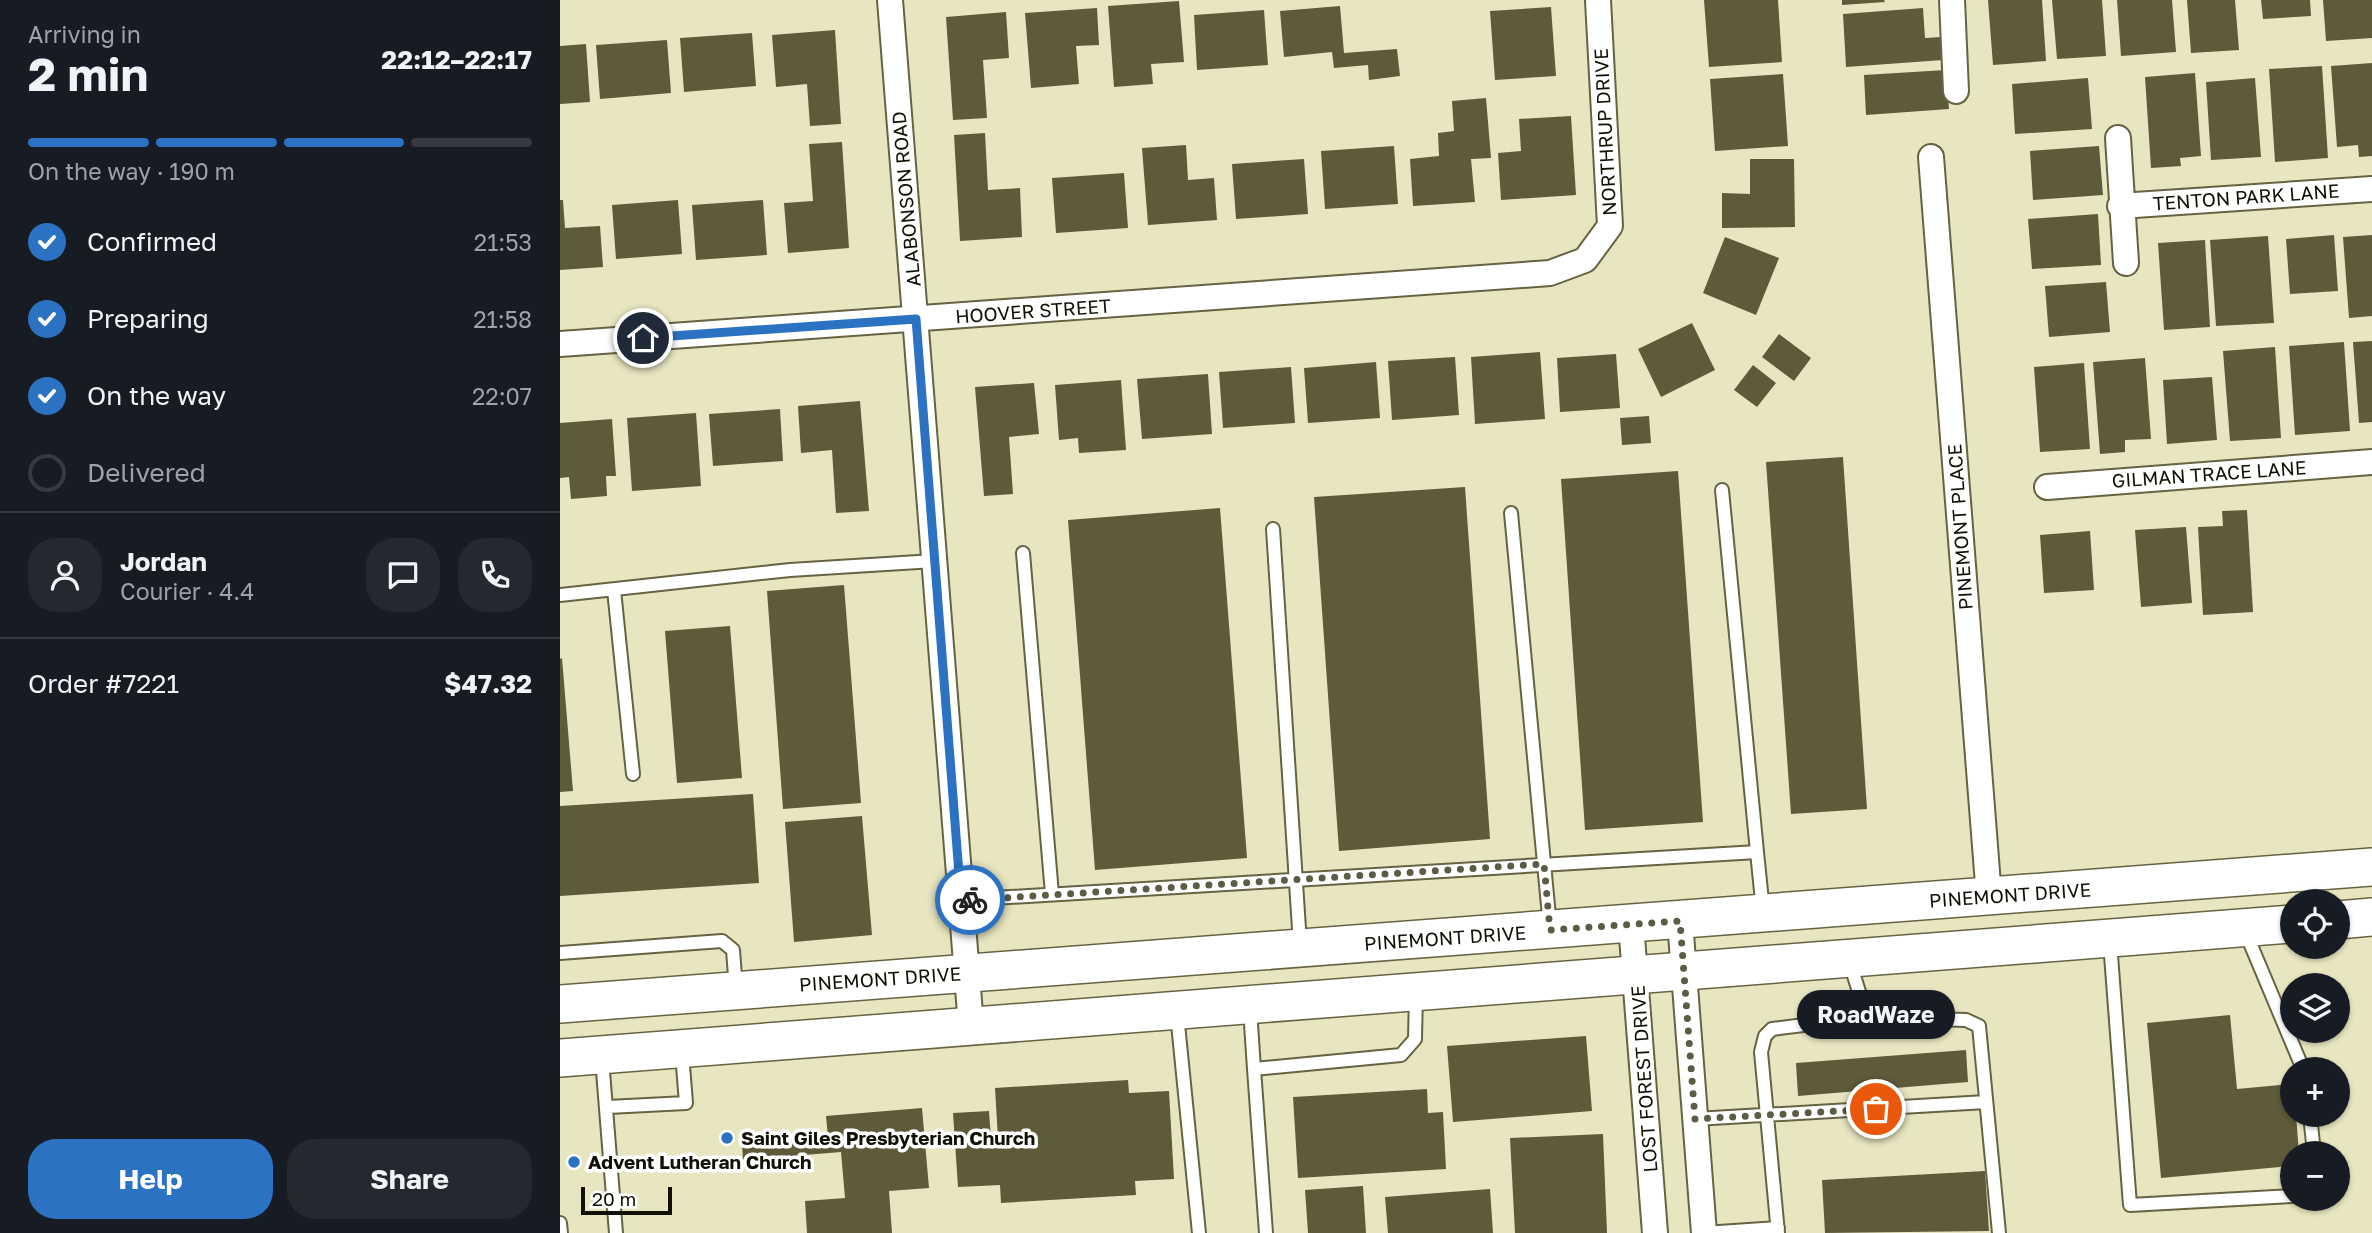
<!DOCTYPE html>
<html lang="en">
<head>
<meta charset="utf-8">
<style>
	:root { --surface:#171b24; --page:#242831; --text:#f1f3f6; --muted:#9ea1a6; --line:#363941; --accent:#2c72c3 }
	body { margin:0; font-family:"Golos Text",sans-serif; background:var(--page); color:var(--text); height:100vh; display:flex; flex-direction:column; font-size:26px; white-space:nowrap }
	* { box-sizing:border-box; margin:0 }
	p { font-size:23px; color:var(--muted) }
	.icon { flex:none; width:38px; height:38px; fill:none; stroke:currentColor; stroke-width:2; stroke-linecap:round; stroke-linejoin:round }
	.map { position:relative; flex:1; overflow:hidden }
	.panel { display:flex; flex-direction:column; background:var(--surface); width:560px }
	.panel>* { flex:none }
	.controls { position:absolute; left:1720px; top:889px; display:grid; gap:14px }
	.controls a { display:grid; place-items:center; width:70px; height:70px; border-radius:50%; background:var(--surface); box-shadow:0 2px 5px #0004; font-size:35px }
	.scale { position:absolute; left:21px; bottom:18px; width:91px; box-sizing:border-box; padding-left:7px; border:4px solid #111004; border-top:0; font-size:19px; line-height:24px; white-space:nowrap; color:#111004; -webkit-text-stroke:5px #fff; paint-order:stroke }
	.pin { position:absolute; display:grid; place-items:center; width:60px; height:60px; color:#fff; margin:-30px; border:4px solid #fff; border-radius:50%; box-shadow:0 2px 7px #0007 }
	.courier { position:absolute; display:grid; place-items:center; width:70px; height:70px; margin:-35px; border:5px solid #2c72c3; border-radius:50%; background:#fff; color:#222; box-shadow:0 2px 9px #0007 }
	.bubble { position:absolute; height:49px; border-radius:24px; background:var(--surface); box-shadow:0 2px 5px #0004; font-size:23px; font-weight:700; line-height:49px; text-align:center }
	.headline em { font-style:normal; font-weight:700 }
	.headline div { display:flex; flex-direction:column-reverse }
	.headline { display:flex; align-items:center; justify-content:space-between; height:119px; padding:0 28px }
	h1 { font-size:46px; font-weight:700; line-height:52px }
	.bar { display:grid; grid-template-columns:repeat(4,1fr); gap:10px 7px; align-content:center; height:84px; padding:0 28px }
	.bar i { height:9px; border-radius:5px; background:var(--line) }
	.bar .current { background:var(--accent) }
	.bar p { grid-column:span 4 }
	.line { display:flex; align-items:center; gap:18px; padding:0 28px; border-top:2px solid var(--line) }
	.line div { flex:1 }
	.round { display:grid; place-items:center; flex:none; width:74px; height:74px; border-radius:28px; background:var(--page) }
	ol { padding:0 28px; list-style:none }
	li { display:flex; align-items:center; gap:21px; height:77px }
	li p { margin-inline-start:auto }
	li .icon { padding:7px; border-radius:50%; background:var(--accent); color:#fff; stroke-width:4 }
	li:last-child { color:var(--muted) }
	li i { width:38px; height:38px; border:4px solid var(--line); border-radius:50% }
	.button { display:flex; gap:14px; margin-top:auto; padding:14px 28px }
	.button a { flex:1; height:80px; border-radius:28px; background:var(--accent); color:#fff; font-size:28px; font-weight:700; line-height:80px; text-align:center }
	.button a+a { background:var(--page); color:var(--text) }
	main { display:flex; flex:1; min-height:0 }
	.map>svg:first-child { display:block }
	.building { fill:#5e5b3b }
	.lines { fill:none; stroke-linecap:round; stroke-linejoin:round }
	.service-casing { stroke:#666342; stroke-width:16 }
	.minor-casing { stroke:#666342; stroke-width:28 }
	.secondary-casing { stroke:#666342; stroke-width:40 }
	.service { stroke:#fff; stroke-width:12 }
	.minor { stroke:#fff; stroke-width:24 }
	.secondary { stroke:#fff; stroke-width:37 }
	.done { stroke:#5c5b46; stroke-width:7; stroke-dasharray:0 12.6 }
	.route { stroke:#2c72c3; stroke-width:9 }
	.poi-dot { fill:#2c72c3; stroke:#fff; stroke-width:2.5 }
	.labels { text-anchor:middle; stroke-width:7; stroke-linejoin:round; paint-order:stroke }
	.street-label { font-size:19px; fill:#111004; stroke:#fff }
	.poi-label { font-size:19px; font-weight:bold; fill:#111004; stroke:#fff; text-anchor:start }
</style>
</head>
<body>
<main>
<section class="panel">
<div class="headline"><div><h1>2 min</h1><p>Arriving in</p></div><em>22:12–22:17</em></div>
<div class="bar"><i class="current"></i><i class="current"></i><i class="current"></i><i></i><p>On the way · 190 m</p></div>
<ol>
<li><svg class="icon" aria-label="check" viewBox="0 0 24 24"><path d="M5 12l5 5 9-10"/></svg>Confirmed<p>21:53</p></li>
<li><svg class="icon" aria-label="check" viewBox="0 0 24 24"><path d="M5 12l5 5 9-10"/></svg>Preparing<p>21:58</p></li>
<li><svg class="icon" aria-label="check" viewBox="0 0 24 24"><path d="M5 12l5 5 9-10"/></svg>On the way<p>22:07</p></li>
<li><i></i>Delivered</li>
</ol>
<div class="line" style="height:126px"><a class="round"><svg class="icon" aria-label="person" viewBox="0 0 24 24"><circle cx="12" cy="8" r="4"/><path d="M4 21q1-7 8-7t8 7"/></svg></a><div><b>Jordan</b><p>Courier · 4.4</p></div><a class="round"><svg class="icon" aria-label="chat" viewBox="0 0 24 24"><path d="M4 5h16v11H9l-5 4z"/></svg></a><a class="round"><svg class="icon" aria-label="phone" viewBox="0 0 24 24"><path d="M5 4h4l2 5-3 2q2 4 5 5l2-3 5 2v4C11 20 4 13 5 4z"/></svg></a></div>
<div class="line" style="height:91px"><div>Order #7221</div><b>$47.32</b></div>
<div class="button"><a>Help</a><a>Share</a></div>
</section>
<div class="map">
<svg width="1812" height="1233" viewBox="0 0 1812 1233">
	<rect width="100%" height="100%" fill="#e8e6c1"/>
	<path class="building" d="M 1144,0 L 1218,0 L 1222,62 L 1149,67 Z
		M 1282,0 L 1324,0 L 1325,2 L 1282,5 Z
		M 1428,0 L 1482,0 L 1486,61 L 1433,65 Z
		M 1492,0 L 1542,0 L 1546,56 L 1497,59 Z
		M 1557,0 L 1612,0 L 1616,52 L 1561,56 Z
		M 1627,0 L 1675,0 L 1679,50 L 1631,53 Z
		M 1701,0 L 1750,0 L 1751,16 L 1703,19 Z
		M 1763,0 L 1812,0 L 1812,38 L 1766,41 Z
		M 619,1 L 624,62 L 591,64 L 593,84 L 554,87 L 548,6 Z
		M 780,6 L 784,53 L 837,49 L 840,76 L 809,80 L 808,65 L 774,68 L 772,52 L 724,57 L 720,11 Z
		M 991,7 L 996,76 L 935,80 L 930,11 Z
		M 537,8 L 539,45 L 516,46 L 519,84 L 471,88 L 465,13 Z
		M 1363,8 L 1365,38 L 1381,37 L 1383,60 L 1286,67 L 1283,14 Z
		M 704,10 L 708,65 L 637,70 L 634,15 Z
		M 446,12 L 449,58 L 423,60 L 427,118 L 393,120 L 386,17 Z
		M 275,30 L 281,124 L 250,126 L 247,84 L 216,87 L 212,35 Z
		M 192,33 L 196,86 L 124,92 L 120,38 Z
		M 107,40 L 111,93 L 40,99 L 36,45 Z
		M 26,44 L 30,102 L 0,104 L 0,46 Z
		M 1812,63 L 1812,156 L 1799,157 L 1798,145 L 1777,147 L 1771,66 Z
		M 1762,66 L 1768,158 L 1715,162 L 1709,69 Z
		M 1386,70 L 1389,109 L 1306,115 L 1304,75 Z
		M 1635,73 L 1641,156 L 1620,158 L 1621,166 L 1591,168 L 1585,77 Z
		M 1223,74 L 1228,146 L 1155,151 L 1150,79 Z
		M 1528,78 L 1532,129 L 1455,134 L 1452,84 Z
		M 1695,78 L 1701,157 L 1651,160 L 1646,82 Z
		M 926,98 L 931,158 L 911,159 L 915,202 L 853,206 L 850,159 L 879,156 L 878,133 L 894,131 L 892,101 Z
		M 1011,116 L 1016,195 L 941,200 L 938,153 L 961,151 L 959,119 Z
		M 425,133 L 428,190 L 460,188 L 462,237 L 400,241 L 394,135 Z
		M 282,142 L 289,248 L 228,253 L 224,203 L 253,201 L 249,144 Z
		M 626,145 L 628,180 L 654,178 L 657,220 L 588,225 L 582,148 Z
		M 834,146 L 838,204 L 765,209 L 761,151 Z
		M 1539,146 L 1543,195 L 1473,200 L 1470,151 Z
		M 744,159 L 748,214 L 676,219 L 672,164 Z
		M 1190,159 L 1234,159 L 1235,227 L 1162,228 L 1162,193 L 1190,194 Z
		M 564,173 L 568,228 L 496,233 L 492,178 Z
		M 0,200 L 3,200 L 5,228 L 40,226 L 43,267 L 0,270 Z
		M 118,200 L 122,254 L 56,259 L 52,205 Z
		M 203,200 L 207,255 L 136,260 L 132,205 Z
		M 1538,214 L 1541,265 L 1472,269 L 1468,219 Z
		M 1774,235 L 1778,291 L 1730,294 L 1726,239 Z
		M 1812,235 L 1812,316 L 1789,318 L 1783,237 Z
		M 1708,236 L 1714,323 L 1656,326 L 1650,240 Z
		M 1165,237 L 1219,258 L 1196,315 L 1143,293 Z
		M 1645,240 L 1650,327 L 1604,330 L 1598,243 Z
		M 1546,282 L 1550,332 L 1489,337 L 1485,286 Z
		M 1132,323 L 1155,370 L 1101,397 L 1078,349 Z
		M 1219,334 L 1251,358 L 1234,381 L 1202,357 Z
		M 1812,341 L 1812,422 L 1799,423 L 1793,342 Z
		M 1784,342 L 1790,431 L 1735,435 L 1729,346 Z
		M 1715,347 L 1721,438 L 1670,441 L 1663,351 Z
		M 980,352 L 985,419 L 915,424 L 911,357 Z
		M 1056,354 L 1060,408 L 1000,412 L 997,358 Z
		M 895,357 L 899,415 L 832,420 L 828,361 Z
		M 1585,358 L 1591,439 L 1565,440 L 1565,452 L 1540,454 L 1533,362 Z
		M 816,362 L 820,418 L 748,423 L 744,368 Z
		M 1524,363 L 1530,449 L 1480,452 L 1474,367 Z
		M 1193,365 L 1216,383 L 1197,407 L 1174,390 Z
		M 731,367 L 735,423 L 663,428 L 659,372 Z
		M 648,374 L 652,434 L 582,439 L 577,379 Z
		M 1652,377 L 1657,440 L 1607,444 L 1603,380 Z
		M 561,380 L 566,450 L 519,453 L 518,438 L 499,440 L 495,385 Z
		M 474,383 L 479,434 L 449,437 L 453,494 L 424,496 L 415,387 Z
		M 300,401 L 309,511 L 276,513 L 272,450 L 241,453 L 238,406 Z
		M 220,409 L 223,461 L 153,466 L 149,414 Z
		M 136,413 L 141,486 L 72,491 L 67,418 Z
		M 1089,416 L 1091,443 L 1062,445 L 1060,418 Z
		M 52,419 L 56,476 L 46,476 L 47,496 L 11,499 L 9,477 L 0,478 L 0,423 Z
		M 1283,457 L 1307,809 L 1231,814 L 1206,462 Z
		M 1118,471 L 1143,822 L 1025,830 L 1001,479 Z
		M 905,487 L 930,839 L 779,851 L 754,497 Z
		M 660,508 L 687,858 L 535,870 L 508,520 Z
		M 1687,510 L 1693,612 L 1643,615 L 1638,527 L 1663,526 L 1662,511 Z
		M 1626,527 L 1632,603 L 1581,607 L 1575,530 Z
		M 1530,531 L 1534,590 L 1484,593 L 1480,535 Z
		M 284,585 L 301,803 L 223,809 L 207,591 Z
		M 170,626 L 182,778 L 117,783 L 105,631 Z
		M 2,658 L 13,791 L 0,792 L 0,659 Z
		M 193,794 L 199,883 L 0,896 L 0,806 Z
		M 302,816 L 312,935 L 234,942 L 225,822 Z
		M 1670,1015 L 1677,1089 L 1732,1084 L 1732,1115 L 1736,1115 L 1739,1153 L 1732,1153 L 1732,1166 L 1601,1178 L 1587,1023 Z
		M 1026,1036 L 1032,1111 L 893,1122 L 887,1046 Z
		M 1406,1050 L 1408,1082 L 1238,1096 L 1236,1063 Z
		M 568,1080 L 569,1093 L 609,1091 L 614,1179 L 575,1181 L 576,1195 L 441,1203 L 440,1185 L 398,1187 L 393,1113 L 429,1111 L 431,1140 L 438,1139 L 435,1088 Z
		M 867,1089 L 868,1113 L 883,1112 L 886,1169 L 738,1178 L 733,1097 Z
		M 362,1108 L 369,1188 L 329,1191 L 332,1233 L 247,1233 L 245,1201 L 285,1198 L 281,1152 L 183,1160 L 182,1144 L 268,1137 L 266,1116 Z
		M 1043,1134 L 1047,1233 L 955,1233 L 950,1138 Z
		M 1425,1171 L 1429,1231 L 1265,1233 L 1262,1180 Z
		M 803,1186 L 806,1233 L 748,1233 L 745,1190 Z
		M 930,1189 L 933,1233 L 828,1233 L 825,1197 Z"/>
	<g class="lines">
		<defs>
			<path id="service" d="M 1162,490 L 1197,852
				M 951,513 L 990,927
				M 713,529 L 740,944
				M 463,553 L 492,894
				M 54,590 L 73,774
				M 0,595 L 230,570 L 374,561
				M 401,900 L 1197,852 L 1203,911
				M 1685,931 L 1743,1069
				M 1550,942 L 1570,1205 L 1732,1196
				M 0,953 L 162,941 L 173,950 L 176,989
				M 1289,960 L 1307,1017
				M 690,1009 L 694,1069 L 841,1055 L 855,1039 L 856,994
				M 617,1014 L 639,1233
				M 42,1059 L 56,1233
				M 694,1069 L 706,1233
				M 48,1107 L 126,1103 L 122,1053
				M 1750,1115 L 1754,1153
				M 1135,1119 L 1426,1102
				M 0,1223 L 1,1233
				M 1144,1233 L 1218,1228
				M 1218,1233 L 1201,1052 L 1205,1036 L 1212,1029 L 1307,1017 L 1406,1020 L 1419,1026 L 1439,1233"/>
			<path id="minor" d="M 330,0 L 411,1026
				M 1392,0 L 1396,91
				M 1558,138 L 1566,263
				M 1371,157 L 1429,897
				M 1560,206 L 1812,189
				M 0,344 L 990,273 L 1025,260 L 1050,226 L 1038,0
				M 1487,487 L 1812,462
				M 1120,921 L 1144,1233
				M 1071,924 L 1095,1233"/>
			<path id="secondary" d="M 1778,920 L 1812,917
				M 0,1004 L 1812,867
				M 0,1058 L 1732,924"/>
		</defs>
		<use href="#service" class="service-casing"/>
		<use href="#minor" class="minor-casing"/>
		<use href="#secondary" class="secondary-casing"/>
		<use href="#service" class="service"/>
		<use href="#minor" class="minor"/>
		<use href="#secondary" class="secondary"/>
	</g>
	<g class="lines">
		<path class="done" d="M 410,900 L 984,864 L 990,930 L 1120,921 L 1135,1119 L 1316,1109"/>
		<path class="route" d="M 83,338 L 356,319 L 401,900 L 410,900"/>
	</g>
	<g class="poi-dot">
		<circle cx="167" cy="1138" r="7"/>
		<circle cx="14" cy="1162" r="7"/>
	</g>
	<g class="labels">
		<g class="street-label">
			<text transform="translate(1045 132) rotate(-93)" y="7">NORTHRUP DRIVE</text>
			<text transform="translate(1686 197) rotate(-4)" y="7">TENTON PARK LANE</text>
			<text transform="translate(346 199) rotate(-95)" y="7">ALABONSON ROAD</text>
			<text transform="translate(473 311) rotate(-4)" y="7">HOOVER STREET</text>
			<text transform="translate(1649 474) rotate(-4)" y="7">GILMAN TRACE LANE</text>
			<text transform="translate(1400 527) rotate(-94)" y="7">PINEMONT PLACE</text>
			<text transform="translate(1450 895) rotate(-4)" y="7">PINEMONT DRIVE</text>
			<text transform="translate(885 938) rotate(-4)" y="7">PINEMONT DRIVE</text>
			<text transform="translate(320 979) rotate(-4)" y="7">PINEMONT DRIVE</text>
			<text transform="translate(1084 1079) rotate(-94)" y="7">LOST FOREST DRIVE</text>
		</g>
		<g class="poi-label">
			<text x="181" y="1145">Saint Giles Presbyterian Church</text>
			<text x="28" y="1169">Advent Lutheran Church</text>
		</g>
	</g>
</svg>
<div class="controls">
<a><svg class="icon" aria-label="locate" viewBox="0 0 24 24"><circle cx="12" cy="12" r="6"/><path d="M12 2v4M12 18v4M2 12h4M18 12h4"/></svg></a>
<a><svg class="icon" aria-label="layers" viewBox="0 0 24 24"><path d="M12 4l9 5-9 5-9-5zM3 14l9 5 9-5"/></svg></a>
<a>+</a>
<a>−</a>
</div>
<div class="scale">20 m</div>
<div class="pin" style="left:1316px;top:1109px;background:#ea580c"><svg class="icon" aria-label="bag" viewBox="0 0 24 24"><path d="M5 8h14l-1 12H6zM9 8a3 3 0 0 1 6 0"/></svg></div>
<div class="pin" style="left:83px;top:338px;background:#1f2937"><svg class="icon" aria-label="home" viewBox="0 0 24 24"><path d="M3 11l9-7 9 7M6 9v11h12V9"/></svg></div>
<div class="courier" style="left:410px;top:900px"><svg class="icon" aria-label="bike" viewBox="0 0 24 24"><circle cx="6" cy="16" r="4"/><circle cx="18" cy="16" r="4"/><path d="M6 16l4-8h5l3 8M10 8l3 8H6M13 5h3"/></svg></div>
<div class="bubble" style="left:1237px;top:990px;width:158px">RoadWaze</div>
</div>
</main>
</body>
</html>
